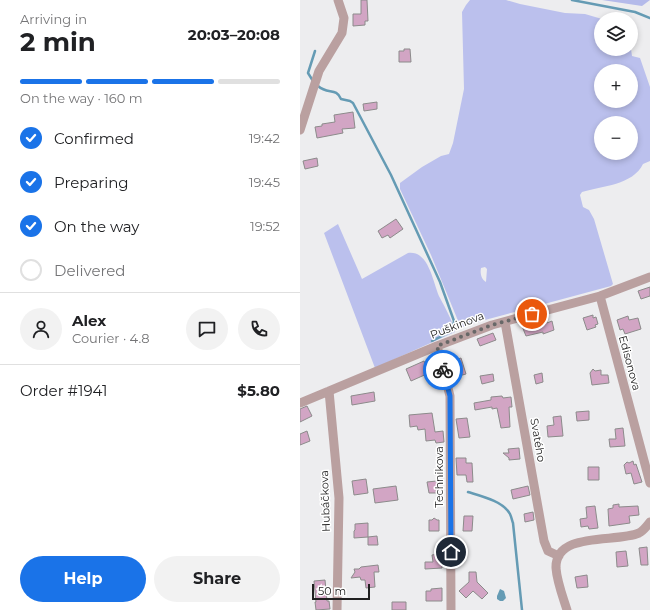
<!DOCTYPE html>
<html lang="en">
<head>
<meta charset="utf-8">
<style>
	:root { --surface:#fff; --page:#f2f2f2; --text:#202124; --muted:#757577; --line:#e0e0e0; --accent:#1a73e8 }
	body { margin:0; font-family:Montserrat,sans-serif; background:var(--page); color:var(--text); height:100vh; display:flex; flex-direction:column; font-size:15px; white-space:nowrap }
	* { box-sizing:border-box; margin:0 }
	p { font-size:13px; color:var(--muted) }
	.icon { flex:none; width:22px; height:22px; fill:none; stroke:currentColor; stroke-width:2; stroke-linecap:round; stroke-linejoin:round }
	.map { position:relative; flex:1; overflow:hidden }
	.sheet { display:flex; flex-direction:column; background:var(--surface); width:300px }
	.sheet>* { flex:none }
	.fabs { position:absolute; left:294px; top:12px; display:grid; gap:8px }
	.fabs a { display:grid; place-items:center; width:44px; height:44px; border-radius:50%; background:var(--surface); box-shadow:0 2px 6px #0003; font-size:20px }
	.scale { position:absolute; left:12px; bottom:10px; width:58px; box-sizing:border-box; padding-left:4px; border:2px solid #202020; border-top:0; font-size:11px; line-height:14px; white-space:nowrap; color:#202020; -webkit-text-stroke:3px #fff; paint-order:stroke }
	.pin { position:absolute; display:grid; place-items:center; width:34px; height:34px; color:#fff; margin:-17px; border:2px solid #fff; border-radius:50%; box-shadow:0 1px 4px #0007 }
	.courier { position:absolute; display:grid; place-items:center; width:40px; height:40px; margin:-20px; border:3px solid #1a73e8; border-radius:50%; background:#fff; color:#222; box-shadow:0 1px 5px #0007 }
	.head em { font-style:normal; font-weight:700 }
	.head div { display:flex; flex-direction:column-reverse }
	.head { display:flex; align-items:center; justify-content:space-between; height:68px; padding:0 20px }
	h1 { font-size:26px; font-weight:700; line-height:30px }
	.bar { display:grid; grid-template-columns:repeat(4,1fr); gap:6px 4px; align-content:center; height:48px; padding:0 20px }
	.bar i { height:5px; border-radius:3px; background:var(--line) }
	.bar .on { background:var(--accent) }
	.bar p { grid-column:span 4 }
	.line { display:flex; align-items:center; gap:10px; padding:0 20px; border-top:1px solid var(--line) }
	.line div { flex:1 }
	.round { display:grid; place-items:center; flex:none; width:42px; height:42px; border-radius:21px; background:var(--page) }
	ol { padding:0 20px; list-style:none }
	li { display:flex; align-items:center; gap:12px; height:44px }
	li p { margin-inline-start:auto }
	li .icon { padding:4px; border-radius:50%; background:var(--accent); color:#fff; stroke-width:4 }
	li:last-child { color:var(--muted) }
	li i { width:22px; height:22px; border:2px solid var(--line); border-radius:50% }
	.cta { display:flex; gap:8px; margin-top:auto; padding:8px 20px }
	.cta a { flex:1; height:46px; border-radius:24px; background:var(--accent); color:#fff; font-size:16px; font-weight:700; line-height:46px; text-align:center }
	.cta a+a { background:var(--page); color:var(--text) }
	main { display:flex; flex:1; min-height:0 }
	.map>svg:first-child { display:block }
	.green { fill:#bbc0ed; fill-rule:evenodd }
	.forest { fill:#b4baea }
	.water { fill:#659bb4 }
	.lines { fill:none; stroke-linecap:round; stroke-linejoin:round }
	.stream { stroke:#659bb4; stroke-width:2.5 }
	.building { fill:#d2a5c4; stroke:#8c8b8b }
	.street { stroke:#baa0a0; stroke-width:9 }
	.done { stroke:#686868; stroke-width:4; stroke-dasharray:0 7.2 }
	.route { stroke:#1a73e8; stroke-width:5 }
	.labels { text-anchor:middle; stroke-width:3; stroke-linejoin:round; paint-order:stroke }
	.street-label { font-size:11px; fill:#202020; stroke:#fff }
</style>
</head>
<body>
<main>
<section class="sheet">
<div class="head"><div><h1>2 min</h1><p>Arriving in</p></div><em>20:03–20:08</em></div>
<div class="bar"><i class="on"></i><i class="on"></i><i class="on"></i><i></i><p>On the way · 160 m</p></div>
<ol>
<li><svg class="icon" aria-label="check" viewBox="0 0 24 24"><path d="M5 12l5 5 9-10"/></svg>Confirmed<p>19:42</p></li>
<li><svg class="icon" aria-label="check" viewBox="0 0 24 24"><path d="M5 12l5 5 9-10"/></svg>Preparing<p>19:45</p></li>
<li><svg class="icon" aria-label="check" viewBox="0 0 24 24"><path d="M5 12l5 5 9-10"/></svg>On the way<p>19:52</p></li>
<li><i></i>Delivered</li>
</ol>
<div class="line" style="height:72px"><a class="round"><svg class="icon" aria-label="person" viewBox="0 0 24 24"><circle cx="12" cy="8" r="4"/><path d="M4 21q1-7 8-7t8 7"/></svg></a><div><b>Alex</b><p>Courier · 4.8</p></div><a class="round"><svg class="icon" aria-label="chat" viewBox="0 0 24 24"><path d="M4 5h16v11H9l-5 4z"/></svg></a><a class="round"><svg class="icon" aria-label="phone" viewBox="0 0 24 24"><path d="M5 4h4l2 5-3 2q2 4 5 5l2-3 5 2v4C11 20 4 13 5 4z"/></svg></a></div>
<div class="line" style="height:52px"><div>Order #1941</div><b>$5.80</b></div>
<div class="cta"><a>Help</a><a>Share</a></div>
</section>
<div class="map">
<svg width="350" height="610" viewBox="0 0 350 610">
	<rect width="100%" height="100%" fill="#ededef"/>
	<path class="green" d="M 170,0 L 206,0 L 220,4 L 265,13 L 285,14 L 302,19 L 301,19 L 301,49 L 331,49 L 332,56 L 340,58 L 350,87 L 350,161 L 343,164 C 333,185 302,186 282,192 L 280,195 L 283,207 L 289,210 L 294,219 L 313,284 L 311,286 L 170,324 L 161,328 L 131,255 L 100,189 L 100,183 L 122,167 L 141,156 L 149,154 L 153,143 L 164,89 L 162,12 L 166,5 ZM 301,71 L 331,71 L 331,101 L 301,101 ZM 301,123 L 331,123 L 331,153 L 301,153 ZM 185,267 L 187,269 L 186,282 C 181,279 180,273 181,268 Z
		M 38,224 L 62,279 L 108,253 C 130,250 133,285 140,298 C 146,309 152,320 155,332 L 75,368 L 24,233 Z"/>
	<path class="forest" d="M 302,0 L 350,0 L 342,6 Z"/>
	<path class="water" d="M 200,589 L 204,591 L 206,598 L 203,601 L 200,601 L 197,599 L 197,596 Z"/>
	<g class="lines">
		<path class="stream" d="M 272,0 L 335,12 L 350,18
			M 13,81 L 8,73 L 15,51
			M 18,86 C 28,95 36,87 41,99 L 50,101 L 53,103 L 91,175 L 140,282 L 154,321 L 152,331 L 132,341
			M 168,492 C 181,496 203,501 210,514 C 211,516 212,520 213,523 L 222,610"/>
	</g>
	<path class="building" d="M 61,0 L 67,0 L 68,21 L 65,21 L 65,25 L 53,26 L 53,14 L 61,14 Z
		M 104,49 L 110,49 L 111,62 L 99,62 L 99,51 L 104,51 Z
		M 77,102 L 77,109 L 64,111 L 63,104 Z
		M 53,112 L 55,128 L 42,129 L 43,133 L 17,138 L 15,127 L 22,126 L 22,124 L 35,122 L 34,115 Z
		M 17,158 L 18,166 L 5,169 L 3,161 Z
		M 96,219 L 103,229 L 90,238 L 88,235 L 82,238 L 78,231 Z
		M 350,287 L 350,296 L 341,299 L 338,291 Z
		M 293,315 L 293,318 L 296,317 L 298,324 L 295,325 L 296,327 L 287,330 L 283,318 Z
		M 328,316 L 329,320 L 338,318 L 341,329 L 325,334 L 323,329 L 320,330 L 317,320 Z
		M 246,318 L 247,323 L 252,321 L 254,330 L 243,334 L 243,332 L 226,336 L 222,326 Z
		M 193,333 L 196,340 L 180,346 L 177,339 Z
		M 161,358 L 166,374 L 151,378 L 148,362 Z
		M 124,361 L 129,373 L 111,381 L 106,369 Z
		M 293,369 L 295,371 L 301,370 L 301,375 L 308,375 L 309,383 L 292,385 L 290,373 Z
		M 242,373 L 243,382 L 236,384 L 234,375 Z
		M 193,374 L 194,381 L 182,384 L 180,376 Z
		M 74,392 L 75,401 L 52,405 L 51,396 Z
		M 202,396 L 203,398 L 211,397 L 212,407 L 209,407 L 210,427 L 201,428 L 197,408 L 192,409 L 192,407 L 175,410 L 174,403 L 191,400 L 191,397 Z
		M 7,406 L 12,416 L 0,422 L 0,409 Z
		M 289,411 L 289,420 L 277,421 L 276,412 Z
		M 132,413 L 135,432 L 143,431 L 144,442 L 136,443 L 135,440 L 126,441 L 125,429 L 118,430 L 117,426 L 110,427 L 109,415 Z
		M 261,416 L 263,436 L 248,437 L 247,426 L 254,425 L 253,417 Z
		M 167,418 L 170,437 L 159,438 L 156,419 Z
		M 323,428 L 325,446 L 310,447 L 309,439 L 316,439 L 315,429 Z
		M 7,431 L 10,441 L 0,445 L 0,434 Z
		M 219,448 L 220,459 L 209,460 L 209,458 L 203,453 L 209,453 L 208,449 Z
		M 156,458 L 166,458 L 166,463 L 172,463 L 173,482 L 167,482 L 166,475 L 157,475 Z
		M 333,461 L 334,465 L 336,464 L 342,482 L 334,484 L 331,473 L 326,474 L 324,465 L 327,462 L 329,463 Z
		M 288,467 L 299,467 L 299,480 L 288,480 Z
		M 66,479 L 68,493 L 54,495 L 52,481 Z
		M 137,481 L 136,493 L 129,493 L 127,482 Z
		M 96,486 L 98,500 L 75,503 L 73,489 Z
		M 228,486 L 230,495 L 213,499 L 211,490 Z
		M 319,504 L 319,507 L 338,506 L 339,515 L 329,516 L 330,523 L 309,526 L 308,509 L 313,508 L 313,505 Z
		M 295,506 L 298,528 L 289,529 L 288,526 L 281,527 L 280,519 L 287,518 L 286,507 Z
		M 233,512 L 234,520 L 225,522 L 224,514 Z
		M 164,516 L 173,516 L 172,531 L 163,531 Z
		M 134,518 L 137,520 L 139,520 L 139,531 L 129,531 L 129,520 L 132,520 Z
		M 68,523 L 68,537 L 77,536 L 78,545 L 68,545 L 68,537 L 54,538 L 54,531 L 55,530 L 55,524 Z
		M 347,547 L 348,565 L 341,565 L 339,548 Z
		M 326,551 L 328,566 L 317,567 L 316,552 Z
		M 139,554 L 139,562 L 142,562 L 142,568 L 125,569 L 125,562 L 133,562 L 132,555 Z
		M 78,565 L 79,572 L 74,572 L 75,587 L 66,588 L 65,580 L 61,580 L 60,577 L 51,578 L 55,572 L 54,569 L 59,569 L 61,567 Z
		M 169,572 L 176,572 L 177,582 L 188,593 L 182,599 L 173,591 L 166,598 L 159,591 L 169,582 Z
		M 287,575 L 288,587 L 277,588 L 275,577 Z
		M 25,580 L 27,601 L 29,601 L 30,609 L 16,610 L 15,602 L 16,602 L 14,581 Z
		M 142,588 L 142,601 L 126,601 L 126,591 L 131,591 L 131,589 Z
		M 92,602 L 106,602 L 106,610 L 92,610 Z"/>
	<g class="lines">
		<path class="street" d="M 0,130 L 19,71 L 42,33 L 44,18 L 38,0
			M 300,296 L 350,483
			M 205,322 L 244,541 L 248,551 L 259,556
			M 137,346 L 150,396 L 151,610
			M 29,391 L 39,498 L 37,610
			M 0,403 L 137,346 L 192,325 L 300,296 L 350,277
			M 267,610 C 263,597 257,582 256,568 C 255,531 316,543 339,533 C 343,531 347,526 350,522"/>
	</g>
	<g class="lines">
		<path class="done" d="M 143,370 L 137,346 L 192,325 L 232,314"/>
		<path class="route" d="M 143,370 L 150,396 L 151,552"/>
	</g>
	<g class="labels">
		<g class="street-label">
			<text transform="translate(157 325) rotate(-21)" y="4">Puškinova</text>
			<text transform="translate(330 363) rotate(75)" y="4">Edisonova</text>
			<text transform="translate(238 440) rotate(80)" y="4">Svatého</text>
			<text transform="translate(139 477) rotate(-90)" y="4">Technikova</text>
			<text transform="translate(25 501) rotate(-92)" y="4">Hubáčkova</text>
		</g>
	</g>
</svg>
<div class="fabs">
<a><svg class="icon" aria-label="layers" viewBox="0 0 24 24"><path d="M12 4l9 5-9 5-9-5zM3 14l9 5 9-5"/></svg></a>
<a>+</a>
<a>−</a>
</div>
<div class="scale">50 m</div>
<div class="pin" style="left:232px;top:314px;background:#ea580c"><svg class="icon" aria-label="bag" viewBox="0 0 24 24"><path d="M5 8h14l-1 12H6zM9 8a3 3 0 0 1 6 0"/></svg></div>
<div class="pin" style="left:151px;top:552px;background:#1f2937"><svg class="icon" aria-label="home" viewBox="0 0 24 24"><path d="M3 11l9-7 9 7M6 9v11h12V9"/></svg></div>
<div class="courier" style="left:143px;top:370px"><svg class="icon" aria-label="bike" viewBox="0 0 24 24"><circle cx="6" cy="16" r="4"/><circle cx="18" cy="16" r="4"/><path d="M6 16l4-8h5l3 8M10 8l3 8H6M13 5h3"/></svg></div>
</div>
</main>
</body>
</html>
